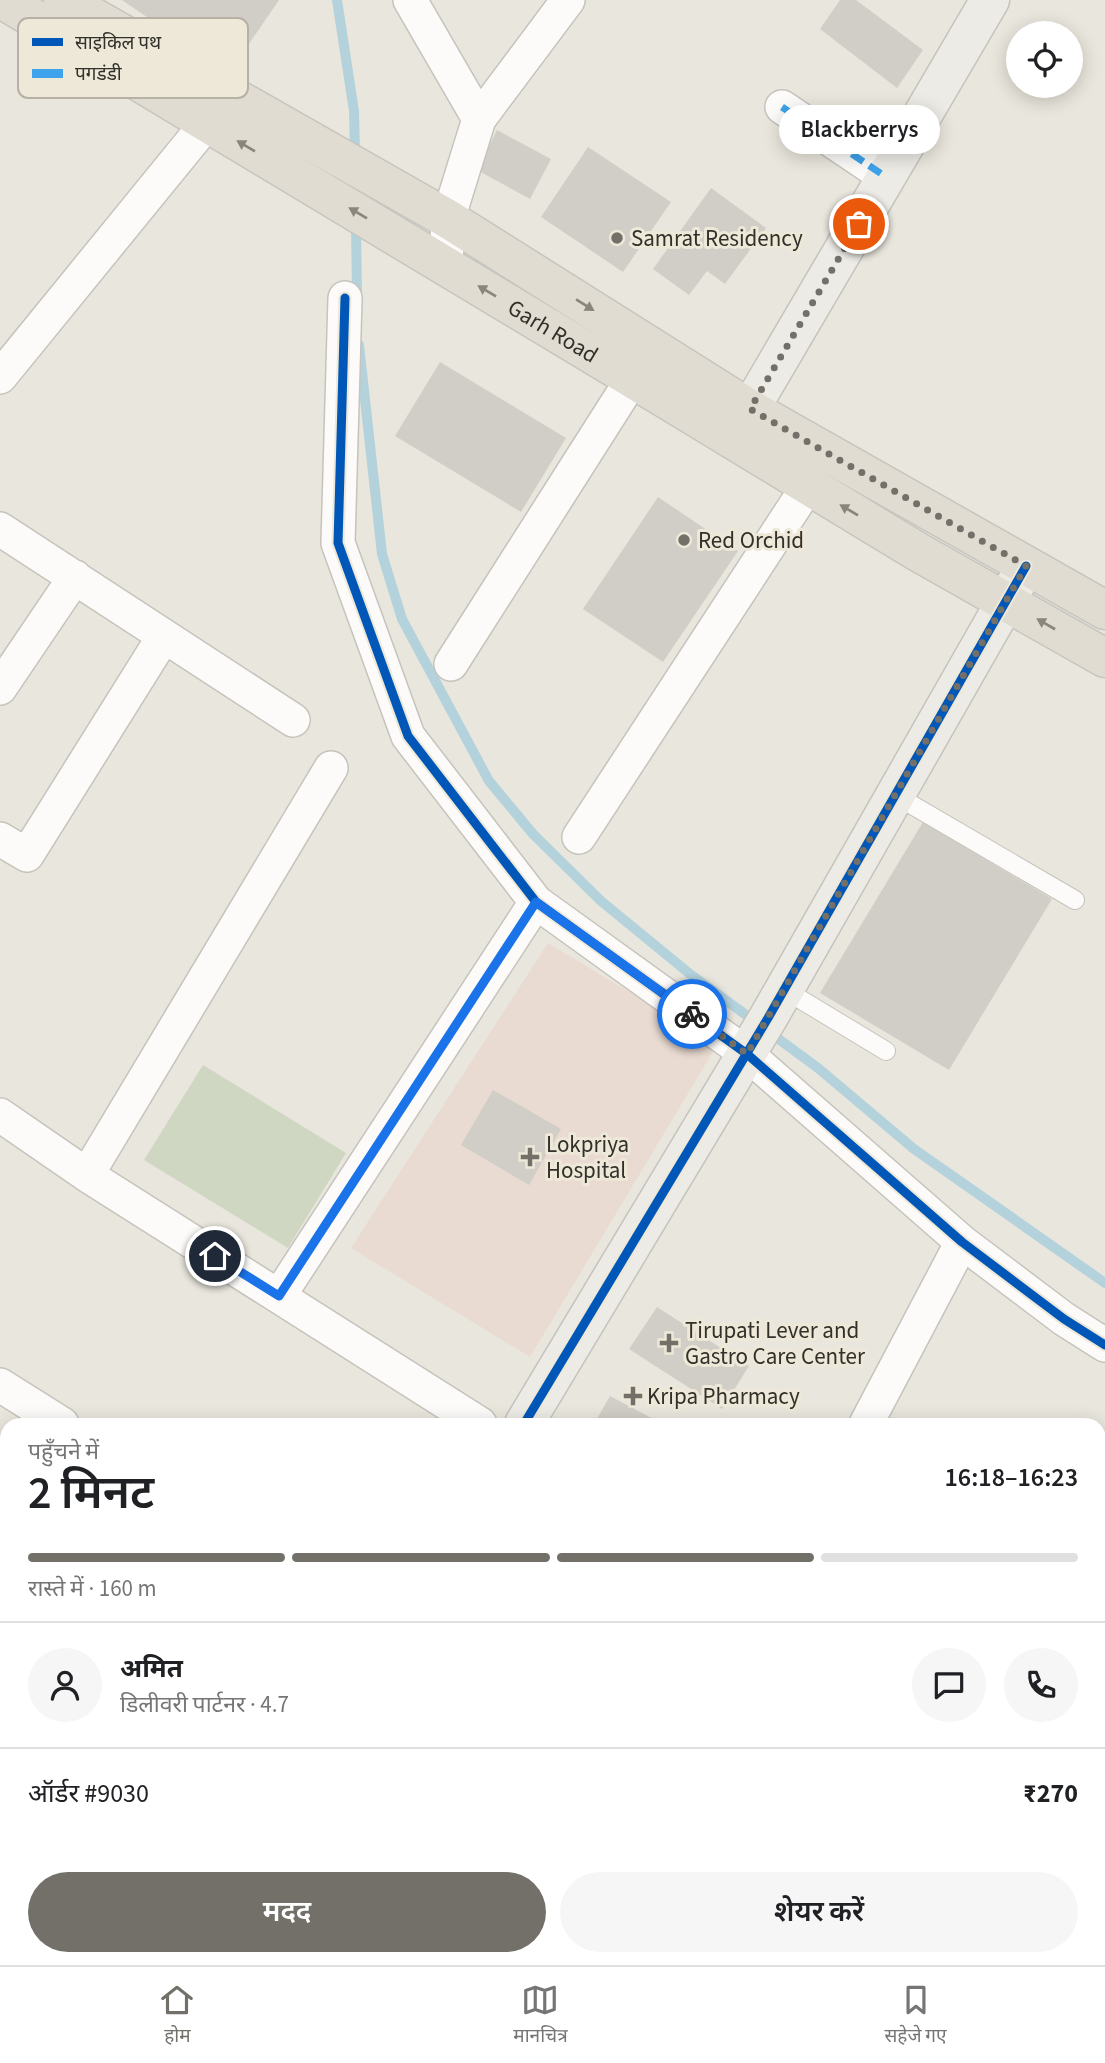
<!DOCTYPE html>
<html lang="hi">
<head>
<meta charset="utf-8">
<style>
	:root { --surface:#fff; --page:#f6f6f6; --text:#202124; --muted:#757577; --line:#e0e0e0; --accent:#727069 }
	body { margin:0; font-family:"Source Sans 3","Noto Sans Devanagari",sans-serif; background:var(--page); color:var(--text); height:100vh; display:flex; flex-direction:column; font-size:26px; white-space:nowrap }
	* { box-sizing:border-box; margin:0 }
	p { font-size:23px; color:var(--muted) }
	.icon { flex:none; width:38px; height:38px; fill:none; stroke:currentColor; stroke-width:2; stroke-linecap:round; stroke-linejoin:round }
	.map { position:relative; flex:1; overflow:hidden }
	.drawer { position:absolute; left:0px; top:1418px; width:1106px; height:548px; display:flex; flex-direction:column; background:var(--surface); border-radius:21px 21px 0 0; box-shadow:0 4px 18px #0003 }
	.drawer>* { flex:none }
	.fabs { position:absolute; left:1006px; top:21px; display:grid; gap:14px }
	.fabs a { display:grid; place-items:center; width:77px; height:77px; border-radius:50%; background:var(--surface); box-shadow:0 4px 18px #0003; font-size:35px }
	.pin { position:absolute; display:grid; place-items:center; width:60px; height:60px; color:#fff; margin:-30px; border:4px solid #fff; border-radius:50%; box-shadow:0 2px 7px #0007 }
	.courier { position:absolute; display:grid; place-items:center; width:70px; height:70px; margin:-35px; border:5px solid #1a73e8; border-radius:50%; background:#fff; color:#222; box-shadow:0 2px 9px #0007 }
	.bubble { position:absolute; height:49px; border-radius:24px; background:var(--surface); box-shadow:0 4px 18px #0003; font-size:23px; font-weight:600; line-height:49px; text-align:center }
	.overview em { font-style:normal; font-weight:600 }
	.overview div { display:flex; flex-direction:column-reverse }
	.overview { display:flex; align-items:center; justify-content:space-between; height:119px; padding:0 28px }
	h1 { font-size:46px; font-weight:600; line-height:52px }
	.bar { display:grid; grid-template-columns:repeat(4,1fr); gap:10px 7px; align-content:center; height:84px; padding:0 28px }
	.bar i { height:9px; border-radius:5px; background:var(--line) }
	.bar .active { background:var(--accent) }
	.bar p { grid-column:span 4 }
	.line { display:flex; align-items:center; gap:18px; padding:0 28px; border-top:2px solid var(--line) }
	.line div { flex:1 }
	.round { display:grid; place-items:center; flex:none; width:74px; height:74px; border-radius:37px; background:var(--page) }
	.cta { display:flex; gap:14px; margin-top:auto; padding:14px 28px }
	.cta a { flex:1; height:80px; border-radius:42px; background:var(--accent); color:#fff; font-size:28px; font-weight:600; line-height:80px; text-align:center }
	.cta a+a { background:var(--page); color:var(--text) }
	.tab-bar { display:flex; justify-content:space-around; align-items:center; height:98px; border-top:2px solid var(--line); background:var(--surface); font-size:19px; color:var(--muted) }
	.tab-bar a { display:grid; justify-items:center; gap:4px }
	.tab-bar .active { color:var(--accent) }
	.map>svg:first-child { display:block }
	.medical { fill:#e9dbd2 }
	.green { fill:#cfd7c2 }
	.lines { fill:none; stroke-linecap:round; stroke-linejoin:round }
	.stream { stroke:#b4d2dc; stroke-width:10 }
	.building { fill:#d1cec7 }
	.lane-casing { stroke:#c6c3bc; stroke-width:20 }
	.street-casing { stroke:#c6c3bc; stroke-width:36 }
	.secondary-casing { stroke:#c6c3bc; stroke-width:41 }
	.primary-casing { stroke:#c6c5c0; stroke-width:41 }
	.lane { stroke:#fcfbfa; stroke-width:18 }
	.street { stroke:#fcfbfa; stroke-width:33 }
	.secondary { stroke:#edebe6; stroke-width:38 }
	.primary { stroke:#e0dcd1; stroke-width:38 }
	.quiet { stroke:#3ea3eb; stroke-width:7; stroke-dasharray:14 7; stroke-linecap:butt }
	.cycleway-casing { stroke:#eee8d8; stroke-width:13 }
	.cycleway { stroke:#0057b8; stroke-width:9 }
	.oneway { fill:#89867e }
	.done { stroke:#727069; stroke-width:7; stroke-dasharray:0 12.6 }
	.route { stroke:#1a73e8; stroke-width:9 }
	.poi-dot { fill:#727069; stroke:#eee8d8; stroke-width:2.5 }
	.labels { text-anchor:middle; stroke-width:6; stroke-linejoin:round; paint-order:stroke }
	.poi-label { font-size:23px; fill:#32302a; stroke:#eee8d8; text-anchor:start }
	.street-label { font-size:23px; fill:#32302a; stroke:#eee8d8 }
	.key { fill:#eee8d8; stroke:#b6b1a4; stroke-width:2 }
	.key-label { font-size:19px; fill:#32302a }
</style>
</head>
<body>
<div class="map">
<svg width="1105" height="1965" viewBox="0 0 1105 1965">
	<rect width="100%" height="100%" fill="#e9e6dd"/>
	<path class="medical" d="M 548,943 L 717,1045 L 530,1357 L 351,1248 Z"/>
	<path class="green" d="M 203,1065 L 346,1153 L 288,1248 L 144,1160 Z"/>
	<g class="lines">
		<path class="stream" d="M 337,0 L 354,111 L 355,155
			M 356,222 L 357,298
			M 359,345 L 382,554 L 402,619 L 489,781 L 533,834 L 601,901 L 690,974 L 757,1023
			M 769,1032 L 818,1068 L 914,1149 L 1105,1283"/>
	</g>
	<path class="building" d="M 122,0 L 279,0 L 229,73 Z
		M 840,0 L 856,0 L 923,50 L 897,88 L 820,29 Z
		M 497,130 L 551,159 L 530,199 L 477,170 Z
		M 588,147 L 671,202 L 623,272 L 541,217 Z
		M 711,188 L 766,228 L 725,284 L 707,271 L 689,295 L 653,269 Z
		M 440,362 L 566,438 L 521,512 L 395,436 Z
		M 658,497 L 738,551 L 663,662 L 583,609 Z
		M 923,822 L 1052,899 L 949,1070 L 820,993 Z
		M 493,1090 L 561,1129 L 529,1185 L 461,1145 Z
		M 657,1307 L 749,1366 L 722,1409 L 629,1349 Z
		M 610,1396 L 663,1424 L 594,1424 Z"/>
	<g class="lines">
		<defs>
			<path id="lane" d="M 895,795 L 1075,900
				M 785,990 L 886,1051"/>
			<path id="street" d="M 410,0 L 479,119 L 448,219 L 446,266
				M 782,107 L 886,177
				M 479,119 L 568,0
				M 345,298 L 338,543 L 408,736 L 536,902 L 747,1054 L 962,1242 L 1064,1319 L 1105,1345
				M 0,377 L 207,123
				M 0,529 L 293,720
				M 451,664 L 633,378
				M 0,688 L 75,577
				M 579,837 L 808,486
				M 0,839 L 27,855 L 164,636
				M 0,1115 L 87,1175 L 480,1424
				M 87,1175 L 331,768
				M 279,1296 L 536,902
				M 0,1385 L 62,1424
				M 866,1424 L 962,1242
				M 1099,1516 L 1105,1506
				M 1099,1600 L 1105,1603
				M 0,1641 L 7,1646
				M 0,1774 L 7,1763
				M 1099,1912 L 1105,1901
				M 490,1958 L 501,1965
				M 937,1958 L 948,1965
				M 1070,1965 L 1073,1958"/>
			<path id="secondary" d="M 733,438 L 990,0
				M 524,1424 L 768,1018 L 1026,566
				M 199,1965 L 203,1958"/>
			<g id="primary">
				<path id="s1" d="M 3,0 L 615,368 L 918,552 L 1105,658"/>
				<path d="M 63,0 L 448,219 L 750,409 L 1105,610"/>
			</g>
		</defs>
		<use href="#lane" class="lane-casing"/>
		<use href="#street" class="street-casing"/>
		<use href="#secondary" class="secondary-casing"/>
		<use href="#primary" class="primary-casing"/>
		<use href="#lane" class="lane"/>
		<use href="#street" class="street"/>
		<use href="#secondary" class="secondary"/>
		<use href="#primary" class="primary"/>
		<path class="quiet" d="M 782,107 L 886,177"/>
		<defs>
			<path id="cycleway" d="M 345,298 L 338,543 L 408,736 L 536,902 L 747,1054 L 962,1242 L 1064,1319 L 1105,1345
				M 524,1424 L 768,1018 L 1026,566"/>
		</defs>
		<use href="#cycleway" class="cycleway-casing"/>
		<use href="#cycleway" class="cycleway"/>
	</g>
	<defs><path id="oneway-solid" d="M-6-.8H1V-3.2L6.5 0L1 3.2V.8H-6Z" transform="scale(1.75)"/></defs>
	<g class="oneway">
		<use href="#oneway-solid" transform="translate(246 146) rotate(-149)"/>
		<use href="#oneway-solid" transform="translate(358 213) rotate(-149)"/>
		<use href="#oneway-solid" transform="translate(487 291) rotate(-149)"/>
		<use href="#oneway-solid" transform="translate(585 305) rotate(32)"/>
		<use href="#oneway-solid" transform="translate(849 510) rotate(-149)"/>
		<use href="#oneway-solid" transform="translate(1046 624) rotate(-150)"/>
	</g>
	<g class="lines">
		<path class="done" d="M 692,1014 L 747,1054 L 1026,566 L 750,409 L 859,224"/>
		<path class="route" d="M 215,1256 L 279,1296 L 536,902 L 692,1014"/>
	</g>
	<g class="poi-dot">
		<circle cx="617" cy="238" r="7"/>
		<circle cx="684" cy="540" r="7"/>
		<path d="M526.5 1146.5h7v7h7v7h-7v7h-7v-7h-7v-7h7z"/>
		<path d="M665.5 1332.5h7v7h7v7h-7v7h-7v-7h-7v-7h7z"/>
		<path d="M629.5 1385.5h7v7h7v7h-7v7h-7v-7h-7v-7h7z"/>
	</g>
	<g class="labels">
		<g class="poi-label">
			<text x="631" y="246">Samrat Residency</text>
			<text x="698" y="548">Red Orchid</text>
			<text x="546" y="1152">Lokpriya<tspan x="546" dy="26">Hospital</tspan></text>
			<text x="685" y="1338">Tirupati Lever and<tspan x="685" dy="26">Gastro Care Center</tspan></text>
			<text x="647" y="1404">Kripa Pharmacy</text>
		</g>
		<g class="street-label">
			<text dy="8" stroke="none"><textPath href="#s1" startOffset="642">Garh Road</textPath></text>
		</g>
	</g>
	<rect x="18" y="18" width="230" height="80" rx="10" class="key"/>
	<rect x="32" y="38" width="31" height="8" fill="#0057b8"/>
	<rect x="32" y="69" width="31" height="9" fill="#3ea3eb"/>
	<g class="key-label">
		<text x="75" y="49">साइकिल पथ</text>
		<text x="75" y="80">पगडंडी</text>
	</g>
</svg>
<div class="fabs">
<a><svg class="icon" aria-label="locate" viewBox="0 0 24 24"><circle cx="12" cy="12" r="6"/><path d="M12 2v4M12 18v4M2 12h4M18 12h4"/></svg></a>
</div>
<div class="pin" style="left:859px;top:224px;background:#ea580c"><svg class="icon" aria-label="bag" viewBox="0 0 24 24"><path d="M5 8h14l-1 12H6zM9 8a3 3 0 0 1 6 0"/></svg></div>
<div class="pin" style="left:215px;top:1256px;background:#1f2937"><svg class="icon" aria-label="home" viewBox="0 0 24 24"><path d="M3 11l9-7 9 7M6 9v11h12V9"/></svg></div>
<div class="courier" style="left:692px;top:1014px"><svg class="icon" aria-label="bike" viewBox="0 0 24 24"><circle cx="6" cy="16" r="4"/><circle cx="18" cy="16" r="4"/><path d="M6 16l4-8h5l3 8M10 8l3 8H6M13 5h3"/></svg></div>
<div class="bubble" style="left:779px;top:105px;width:161px">Blackberrys</div>
<section class="drawer">
<div class="overview"><div><h1>2 मिनट</h1><p>पहुँचने में</p></div><em>16:18–16:23</em></div>
<div class="bar"><i class="active"></i><i class="active"></i><i class="active"></i><i></i><p>रास्ते में · 160 m</p></div>
<div class="line" style="height:126px"><a class="round"><svg class="icon" aria-label="person" viewBox="0 0 24 24"><circle cx="12" cy="8" r="4"/><path d="M4 21q1-7 8-7t8 7"/></svg></a><div><b>अमित</b><p>डिलीवरी पार्टनर · 4.7</p></div><a class="round"><svg class="icon" aria-label="chat" viewBox="0 0 24 24"><path d="M4 5h16v11H9l-5 4z"/></svg></a><a class="round"><svg class="icon" aria-label="phone" viewBox="0 0 24 24"><path d="M5 4h4l2 5-3 2q2 4 5 5l2-3 5 2v4C11 20 4 13 5 4z"/></svg></a></div>
<div class="line" style="height:91px"><div>ऑर्डर #9030</div><b>₹270</b></div>
<div class="cta"><a>मदद</a><a>शेयर करें</a></div>
</section>
</div>
<nav class="tab-bar">
<a class="active"><svg class="icon" aria-label="home" viewBox="0 0 24 24"><path d="M3 11l9-7 9 7M6 9v11h12V9"/></svg>होम</a>
<a><svg class="icon" aria-label="map" viewBox="0 0 24 24"><path d="M3 6l6-2 6 2 6-2v14l-6 2-6-2-6 2zM9 4v14M15 6v14"/></svg>मानचित्र</a>
<a><svg class="icon" aria-label="saved" viewBox="0 0 24 24"><path d="M7 4h10v16l-5-4-5 4z"/></svg>सहेजे गए</a>
</nav>
</body>
</html>
